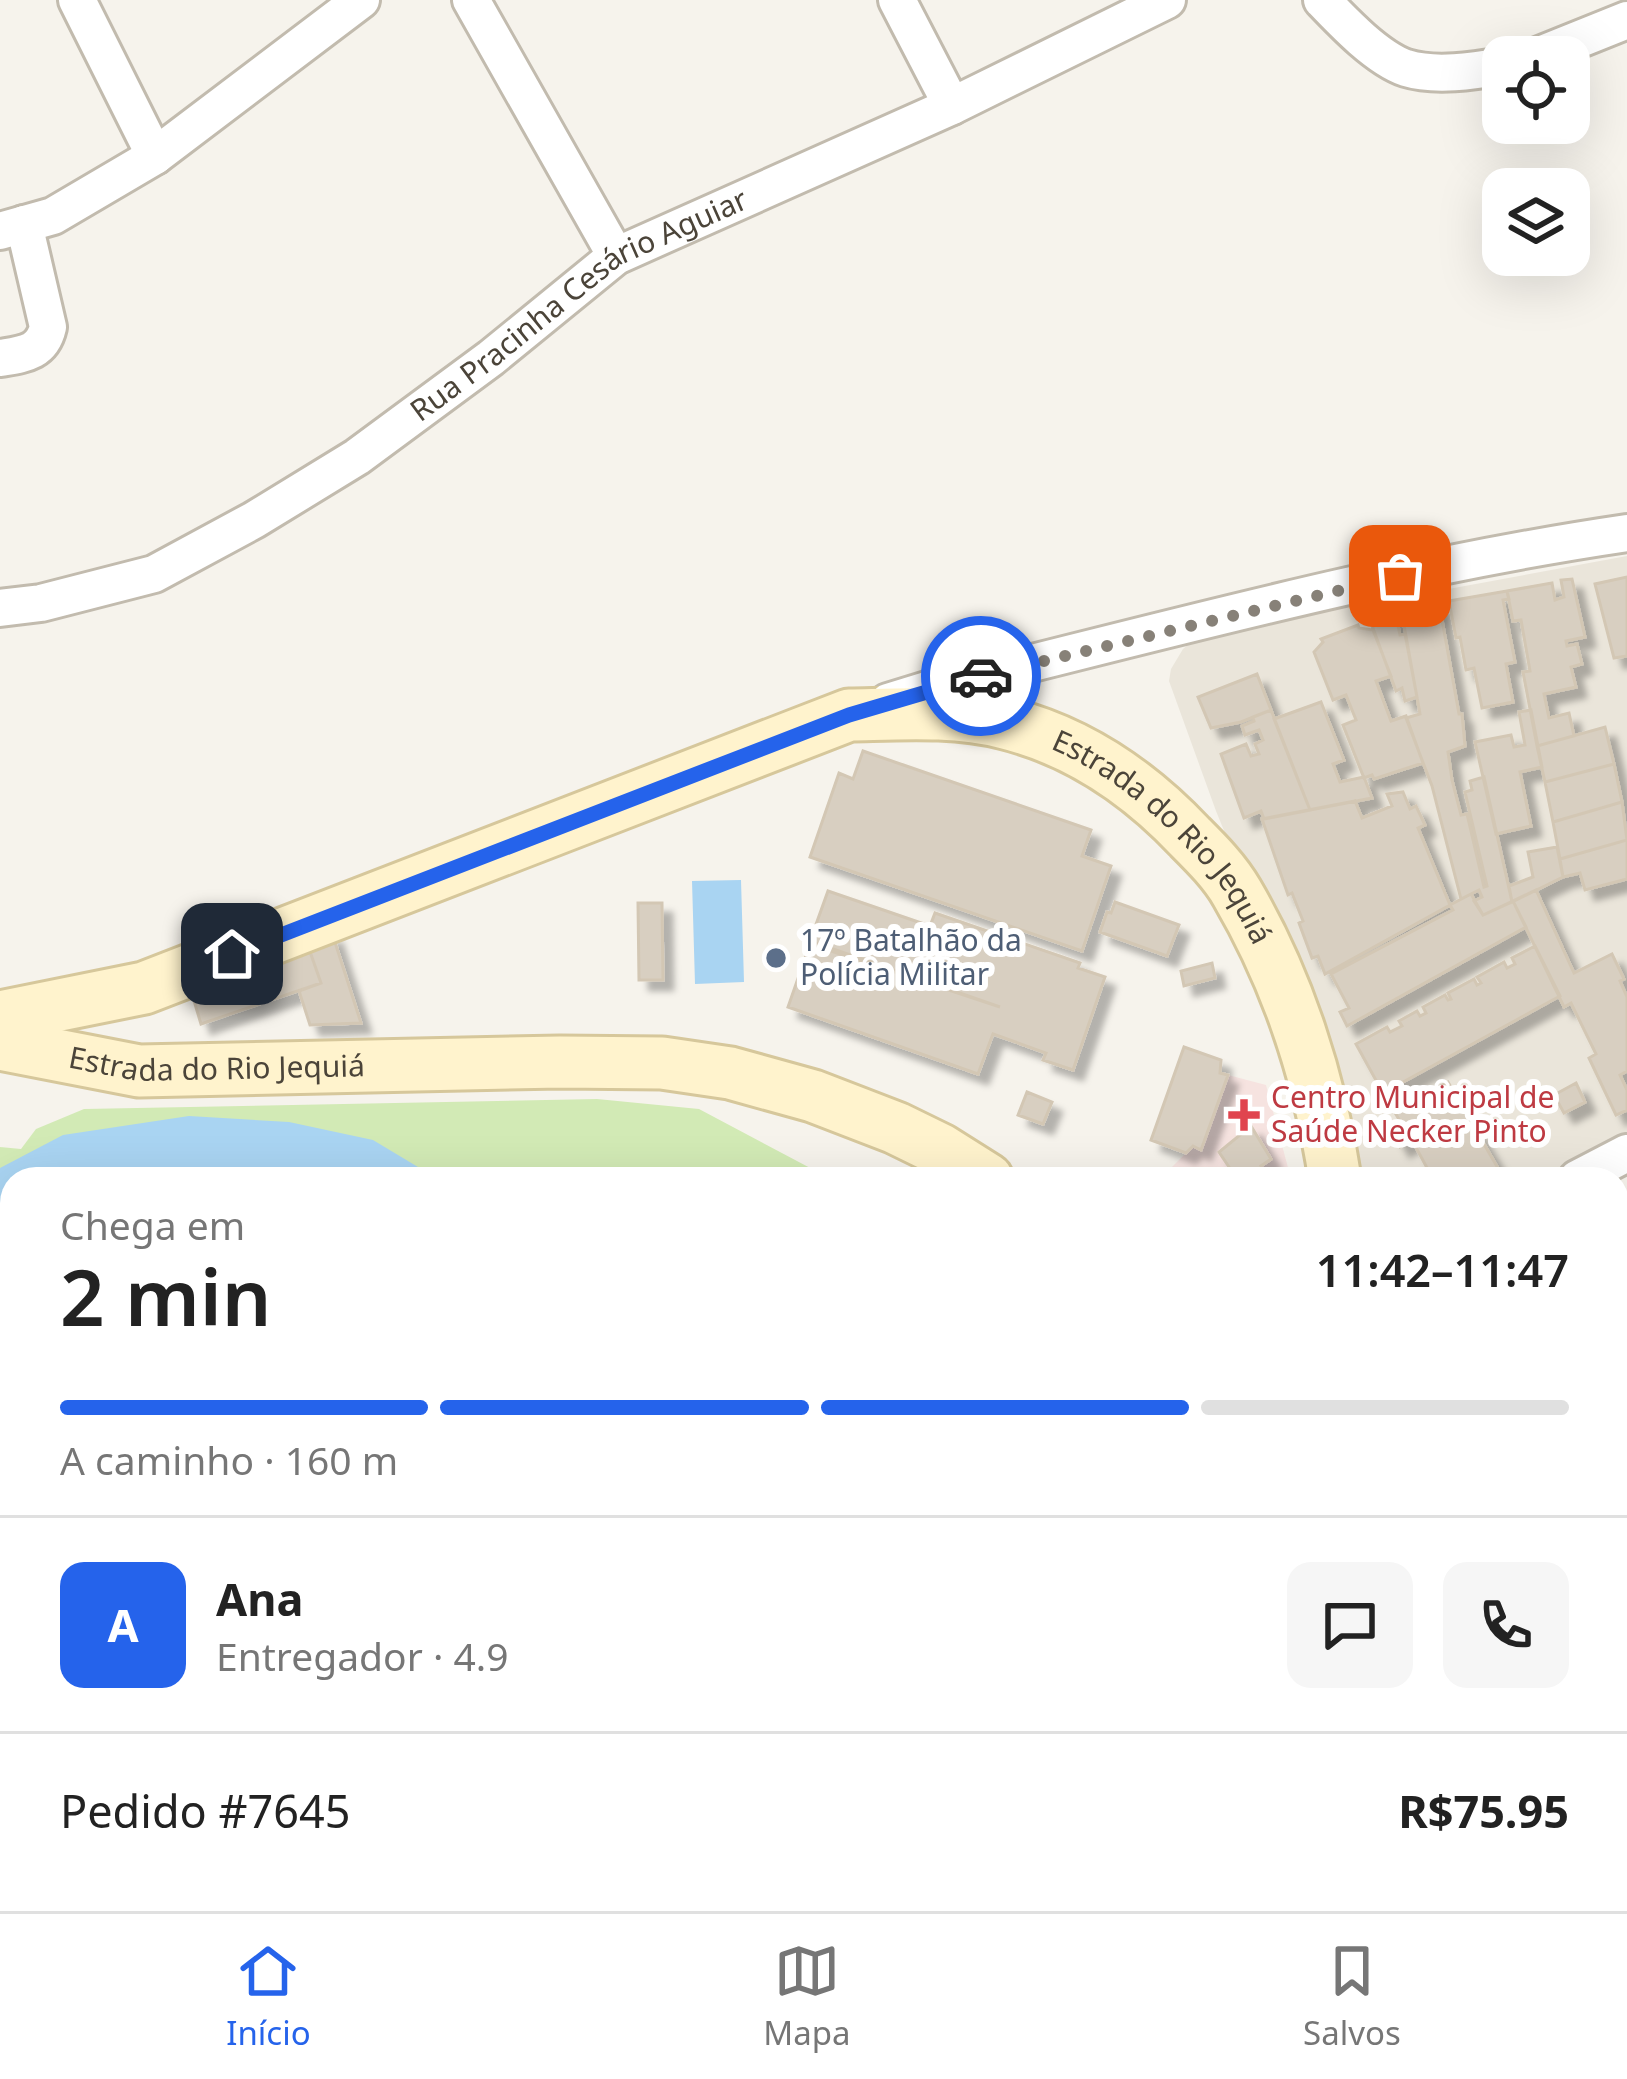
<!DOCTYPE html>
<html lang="pt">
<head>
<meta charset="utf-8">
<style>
	:root { --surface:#fff; --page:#f6f6f6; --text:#222; --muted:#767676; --line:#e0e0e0; --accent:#2563eb }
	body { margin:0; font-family:"Noto Sans",sans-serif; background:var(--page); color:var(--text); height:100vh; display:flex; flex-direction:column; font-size:45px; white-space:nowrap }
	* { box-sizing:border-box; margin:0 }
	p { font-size:39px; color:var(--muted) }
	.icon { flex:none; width:66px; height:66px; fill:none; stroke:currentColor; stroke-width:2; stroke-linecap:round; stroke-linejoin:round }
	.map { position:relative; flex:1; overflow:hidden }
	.sheet { position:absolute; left:0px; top:1167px; width:1629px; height:744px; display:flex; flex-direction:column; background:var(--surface); border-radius:36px 36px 0 0; box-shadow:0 12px 48px #0002 }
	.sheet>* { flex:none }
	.fabs { position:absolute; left:1482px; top:36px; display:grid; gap:24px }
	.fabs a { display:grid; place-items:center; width:108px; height:108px; border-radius:24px; background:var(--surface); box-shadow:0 12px 48px #0002; font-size:60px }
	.pin { position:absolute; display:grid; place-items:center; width:102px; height:102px; color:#fff; margin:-51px; border-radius:24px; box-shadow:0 6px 18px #0006 }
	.courier { position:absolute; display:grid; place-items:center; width:120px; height:120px; margin:-60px; border:9px solid #2563eb; border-radius:50%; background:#fff; color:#222; box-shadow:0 3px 15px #0007 }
	.headline em { font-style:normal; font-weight:600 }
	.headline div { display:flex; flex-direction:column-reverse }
	.headline { display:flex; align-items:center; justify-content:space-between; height:204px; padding:0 60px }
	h1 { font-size:78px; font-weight:600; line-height:90px }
	.bar { display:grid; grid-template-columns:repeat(4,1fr); gap:18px 12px; align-content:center; height:144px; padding:0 60px }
	.bar i { height:15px; border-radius:9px; background:var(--line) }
	.bar .active { background:var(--accent) }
	.bar p { grid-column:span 4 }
	.line { display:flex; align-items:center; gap:30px; padding:0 60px; border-top:3px solid var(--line) }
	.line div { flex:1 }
	.round { display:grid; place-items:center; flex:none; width:126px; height:126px; border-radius:24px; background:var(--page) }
	.menu { display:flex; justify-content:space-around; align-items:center; height:168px; border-top:3px solid var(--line); background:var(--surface); font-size:33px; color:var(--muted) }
	.menu a { display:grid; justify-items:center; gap:6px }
	.menu .active { color:var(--accent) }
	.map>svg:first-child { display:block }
	.residential { fill:#eae5da }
	.medical { fill:#f6e3e0 }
	.green { fill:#d2eab5 }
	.water { fill:#a9d4f2 }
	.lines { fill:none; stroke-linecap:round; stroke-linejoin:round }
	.stream { stroke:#a9d4f2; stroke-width:10 }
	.building { fill:#d8cfc1; stroke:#d3c7b4; stroke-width:3; filter:url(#shadow) }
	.street-casing { stroke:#c2bbae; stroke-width:42 }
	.secondary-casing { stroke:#d6c79b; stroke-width:57 }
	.street { stroke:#fff; stroke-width:36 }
	.secondary { stroke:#fff3cd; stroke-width:51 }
	.done { stroke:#878178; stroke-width:12; stroke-dasharray:0 21.6 }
	.route { stroke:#2563eb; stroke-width:15 }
	.service-dot { fill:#5c6f8a; stroke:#fff; stroke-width:4.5 }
	.health-dot { fill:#e0444e; stroke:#fff; stroke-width:4.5 }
	.labels { text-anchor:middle; stroke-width:12; stroke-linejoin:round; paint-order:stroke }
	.street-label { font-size:30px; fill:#4b4439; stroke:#fff }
	.service-label { font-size:30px; fill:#4e5e75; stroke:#fff; text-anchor:start }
	.health-label { font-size:30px; fill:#be3a42; stroke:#fff; text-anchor:start }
</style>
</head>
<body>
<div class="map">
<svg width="1627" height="1911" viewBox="0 0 1627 1911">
	<defs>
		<filter id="shadow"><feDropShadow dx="10" dy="10" stdDeviation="3" flood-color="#0004"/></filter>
	</defs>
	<rect width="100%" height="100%" fill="#f6f3ec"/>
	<path class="residential" d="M 1627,556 L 1627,1134 L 1543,1179 L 1363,1179 L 1342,1119 L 1216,811 L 1169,681 L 1171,669 L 1183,649 L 1191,642 L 1318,613 Z
		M 1617,1299 L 1627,1306 L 1627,1911 L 1586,1911 L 1578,1899 L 1617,1899 Z
		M 105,1899 L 873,1899 L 991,1911 L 109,1911 Z"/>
	<path class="medical" d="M 1228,1075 L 1266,1085 L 1291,1179 L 1160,1179 L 1193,1146 L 1201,1149 Z"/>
	<path class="green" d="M 597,1099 L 699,1109 L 831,1179 L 402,1179 L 258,1126 L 0,1180 L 0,1147 L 21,1149 L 36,1129 L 84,1109 Z
		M 12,1243 L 12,1899 L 101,1899 L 104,1911 L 0,1911 L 0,1252 Z
		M 854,1899 L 1074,1899 L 1087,1911 L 869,1911 L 860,1907 Z
		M 1178,1899 L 1409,1899 L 1415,1911 L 1187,1911 Z"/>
	<path class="water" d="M 741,880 L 744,982 L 695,984 L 692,881 Z
		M 189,1116 L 289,1122 L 373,1140 L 438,1179 L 12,1179 L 12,1259 L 0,1268 L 0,1168 L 63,1135 Z
		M 1053,1899 L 1201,1899 L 1210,1911 L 1066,1911 Z"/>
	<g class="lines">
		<path class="stream" d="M 0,1729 L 12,1742"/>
	</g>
	<path class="building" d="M 1627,577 L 1627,656 L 1614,658 L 1595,584 Z
		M 1572,579 L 1585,637 L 1566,641 L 1567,646 L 1577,644 L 1582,664 L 1571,667 L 1576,687 L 1544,694 L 1549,718 L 1569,713 L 1574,736 L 1537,746 L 1523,672 L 1530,671 L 1521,620 L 1513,621 L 1507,591 L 1552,583 L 1555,600 L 1564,597 L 1561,580 Z
		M 1507,591 L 1509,599 L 1503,600 L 1515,662 L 1506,664 L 1513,702 L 1482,708 L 1474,668 L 1466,670 L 1460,637 L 1456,638 L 1449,601 Z
		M 1439,603 L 1459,714 L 1462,714 L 1465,746 L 1448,752 L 1452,780 L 1461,815 L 1467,814 L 1484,887 L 1487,886 L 1465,792 L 1472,790 L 1470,781 L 1484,777 L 1512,902 L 1483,915 L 1474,901 L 1482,897 L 1479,890 L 1461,899 L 1432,786 L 1406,718 L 1420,714 L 1402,614 Z
		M 1396,616 L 1400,635 L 1405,634 L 1417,697 L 1405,701 L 1402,688 L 1396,691 L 1370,620 Z
		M 1358,625 L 1359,628 L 1373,630 L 1391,676 L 1376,681 L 1391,721 L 1406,716 L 1423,763 L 1374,779 L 1372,775 L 1364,778 L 1343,725 L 1356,720 L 1346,695 L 1333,700 L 1314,652 L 1323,642 L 1321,639 Z
		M 1257,674 L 1271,710 L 1241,722 L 1211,728 L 1198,697 Z
		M 1321,702 L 1344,760 L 1333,764 L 1340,782 L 1364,777 L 1372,798 L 1310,810 L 1274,719 Z
		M 1271,710 L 1310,810 L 1264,819 L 1261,811 L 1244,818 L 1221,754 L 1246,744 L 1251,756 L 1259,754 L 1255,744 L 1263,740 L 1259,730 L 1245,735 L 1242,726 L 1254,721 L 1253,717 Z
		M 1531,710 L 1542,767 L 1520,772 L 1531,826 L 1496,834 L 1475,742 L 1511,735 L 1514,747 L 1525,745 L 1519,712 Z
		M 1605,727 L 1614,764 L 1545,782 L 1537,746 Z
		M 863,751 L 1091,830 L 1082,856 L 1111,866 L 1082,951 L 810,857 L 839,773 L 853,779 Z
		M 1614,764 L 1622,802 L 1553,822 L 1545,782 Z
		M 1403,792 L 1410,809 L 1416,806 L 1425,825 L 1418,828 L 1450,905 L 1325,974 L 1318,956 L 1312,958 L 1299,923 L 1303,921 L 1292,893 L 1288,895 L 1262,819 L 1355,801 L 1362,818 L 1392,806 L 1387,794 Z
		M 1622,802 L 1627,840 L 1560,859 L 1553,822 Z
		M 1627,840 L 1627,879 L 1585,890 L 1580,873 L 1563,877 L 1560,859 Z
		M 1557,847 L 1563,877 L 1512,902 L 1509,886 L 1533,877 L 1528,852 Z
		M 1536,890 L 1574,973 L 1612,954 L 1624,979 L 1620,981 L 1627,997 L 1627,1071 L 1620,1075 L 1627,1090 L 1627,1110 L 1616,1115 L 1589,1058 L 1596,1054 L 1571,1003 L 1564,1007 L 1513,901 Z
		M 828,891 L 930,926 L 935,913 L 1080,963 L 1078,968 L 1105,977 L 1073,1070 L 1043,1060 L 1046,1053 L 993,1034 L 978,1074 L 788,1007 L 810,944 L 1000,1007 L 810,941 Z
		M 1471,894 L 1483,915 L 1513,901 L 1526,927 L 1347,1026 L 1340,1012 L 1349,1008 L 1331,974 L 1453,910 L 1450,905 Z
		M 1115,902 L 1179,925 L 1167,956 L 1100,932 L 1107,912 L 1111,913 Z
		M 638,903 L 662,903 L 663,980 L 639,980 Z
		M 332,933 L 361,1023 L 310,1025 L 299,991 L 321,983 L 307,943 Z
		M 307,943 L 321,983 L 201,1024 L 189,984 Z
		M 1535,946 L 1560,996 L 1383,1093 L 1356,1044 L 1387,1027 L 1390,1032 L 1402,1026 L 1399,1021 L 1417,1011 L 1420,1016 L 1426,1013 L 1423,1007 L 1445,995 L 1448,1000 L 1451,999 L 1448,993 L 1474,979 L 1477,985 L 1481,983 L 1477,977 L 1504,962 L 1507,968 L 1515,964 L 1512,958 Z
		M 1212,963 L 1215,978 L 1184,986 L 1181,971 Z
		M 1184,1047 L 1221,1060 L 1220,1073 L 1228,1075 L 1201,1150 L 1193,1146 L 1186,1153 L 1151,1140 Z
		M 1448,1082 L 1499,1170 L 1483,1179 L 1433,1179 L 1412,1140 L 1400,1147 L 1392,1133 L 1403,1126 L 1394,1111 Z
		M 1576,1083 L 1585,1102 L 1564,1113 L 1554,1095 Z
		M 1027,1092 L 1052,1102 L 1043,1124 L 1018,1115 Z
		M 1251,1126 L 1271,1159 L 1261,1166 L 1269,1178 L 1212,1179 L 1229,1167 L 1219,1152 Z
		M 1624,1340 L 1627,1343 L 1627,1426 L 1620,1436 L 1623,1439 L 1617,1446 L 1617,1380 L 1621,1375 L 1617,1371 L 1617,1350 Z
		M 1627,1826 L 1627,1908 L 1617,1897 L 1617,1835 Z"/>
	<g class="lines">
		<defs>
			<g id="street">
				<path d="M 77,0 L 155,156"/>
				<path d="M 471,0 L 616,256"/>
				<path d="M 897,0 L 952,106"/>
				<path d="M 1322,0 C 1343,22 1377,58 1406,68 C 1435,77 1474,71 1503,66"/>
				<path d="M 1535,57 L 1627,20"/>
				<path d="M 0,231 L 53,216 L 155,156 L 361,0"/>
				<path d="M 0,358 C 24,354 42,353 48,327 L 24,224"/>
				<path id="s1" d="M 0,608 L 41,603 L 154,574 L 254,520 L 357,457 L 491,358 L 616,256 L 952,106 L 1167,0"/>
				<path d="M 888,702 L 940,686 C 1168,630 1395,567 1627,533"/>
				<path d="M 1577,1179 L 1627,1153"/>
				<path d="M 1617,1272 L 1627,1280"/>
				<path d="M 324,1899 L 326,1911"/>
				<path d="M 467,1899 L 474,1911"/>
				<path d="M 674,1899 L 680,1911"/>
			</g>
			<g id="secondary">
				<path id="s2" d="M 0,1017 L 144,988 L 849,715 C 901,714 954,710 1005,723 C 1078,741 1139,783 1190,837 C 1207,854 1225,872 1237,893 C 1288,980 1320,1080 1335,1179"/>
				<path id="s3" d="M 0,1044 L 139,1071 L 560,1062 L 662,1063 L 730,1073 L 813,1096 L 896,1128 L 941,1150 L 987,1179"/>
				<path d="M 1533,1899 L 1541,1911"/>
			</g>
		</defs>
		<use href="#street" class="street-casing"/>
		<use href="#secondary" class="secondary-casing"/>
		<use href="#street" class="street"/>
		<use href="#secondary" class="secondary"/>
	</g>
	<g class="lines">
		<path class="done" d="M 981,676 L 1400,576"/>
		<path class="route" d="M 232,954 L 849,715 L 981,676"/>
	</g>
	<circle class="service-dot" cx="776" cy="958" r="12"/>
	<path class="health-dot" d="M1238 1097h12v12h12v12h-12v12h-12v-12h-12v-12h12z"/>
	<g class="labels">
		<g class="street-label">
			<text dy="10" stroke="none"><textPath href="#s1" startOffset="663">Rua Pracinha Cesário Aguiar</textPath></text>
			<text dy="10" stroke="none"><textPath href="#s2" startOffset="1260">Estrada do Rio Jequiá</textPath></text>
			<text dy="10" stroke="none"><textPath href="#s3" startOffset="219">Estrada do Rio Jequiá</textPath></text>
		</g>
		<g class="service-label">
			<text x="800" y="951">17º Batalhão da<tspan x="800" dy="34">Polícia Militar</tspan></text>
		</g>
		<g class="health-label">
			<text x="1271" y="1108">Centro Municipal de<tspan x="1271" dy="34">Saúde Necker Pinto</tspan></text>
		</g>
	</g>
</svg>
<div class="fabs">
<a><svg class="icon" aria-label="locate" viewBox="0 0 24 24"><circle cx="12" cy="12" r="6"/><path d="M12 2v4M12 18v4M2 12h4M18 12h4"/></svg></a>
<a><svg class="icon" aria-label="layers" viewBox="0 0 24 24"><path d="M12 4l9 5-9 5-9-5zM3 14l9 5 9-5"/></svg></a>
</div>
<div class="pin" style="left:1400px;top:576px;background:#ea580c"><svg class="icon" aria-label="bag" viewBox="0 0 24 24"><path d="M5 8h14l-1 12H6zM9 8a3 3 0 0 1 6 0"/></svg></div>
<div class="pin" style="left:232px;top:954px;background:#1f2937"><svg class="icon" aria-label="home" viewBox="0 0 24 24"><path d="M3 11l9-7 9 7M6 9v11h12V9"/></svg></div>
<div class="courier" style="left:981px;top:676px"><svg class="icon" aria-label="car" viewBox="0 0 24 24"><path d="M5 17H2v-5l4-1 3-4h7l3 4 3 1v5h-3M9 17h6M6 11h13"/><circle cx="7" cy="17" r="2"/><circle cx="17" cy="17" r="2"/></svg></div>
<section class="sheet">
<div class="headline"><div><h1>2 min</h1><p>Chega em</p></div><em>11:42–11:47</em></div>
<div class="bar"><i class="active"></i><i class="active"></i><i class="active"></i><i></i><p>A caminho · 160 m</p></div>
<div class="line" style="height:216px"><b class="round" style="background:var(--accent);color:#fff">A</b><div><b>Ana</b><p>Entregador · 4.9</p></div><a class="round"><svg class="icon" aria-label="chat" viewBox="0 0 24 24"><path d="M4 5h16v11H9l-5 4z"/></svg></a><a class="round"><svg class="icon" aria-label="phone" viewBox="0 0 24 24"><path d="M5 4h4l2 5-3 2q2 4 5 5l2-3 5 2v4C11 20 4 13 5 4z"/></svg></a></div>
<div class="line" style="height:156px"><div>Pedido #7645</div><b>R$75.95</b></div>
</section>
</div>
<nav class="menu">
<a class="active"><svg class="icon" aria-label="home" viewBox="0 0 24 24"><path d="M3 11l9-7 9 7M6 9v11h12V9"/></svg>Início</a>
<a><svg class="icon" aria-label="map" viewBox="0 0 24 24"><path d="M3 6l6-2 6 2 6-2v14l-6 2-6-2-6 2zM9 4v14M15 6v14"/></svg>Mapa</a>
<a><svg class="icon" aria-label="saved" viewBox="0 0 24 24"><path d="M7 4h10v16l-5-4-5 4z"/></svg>Salvos</a>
</nav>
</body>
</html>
